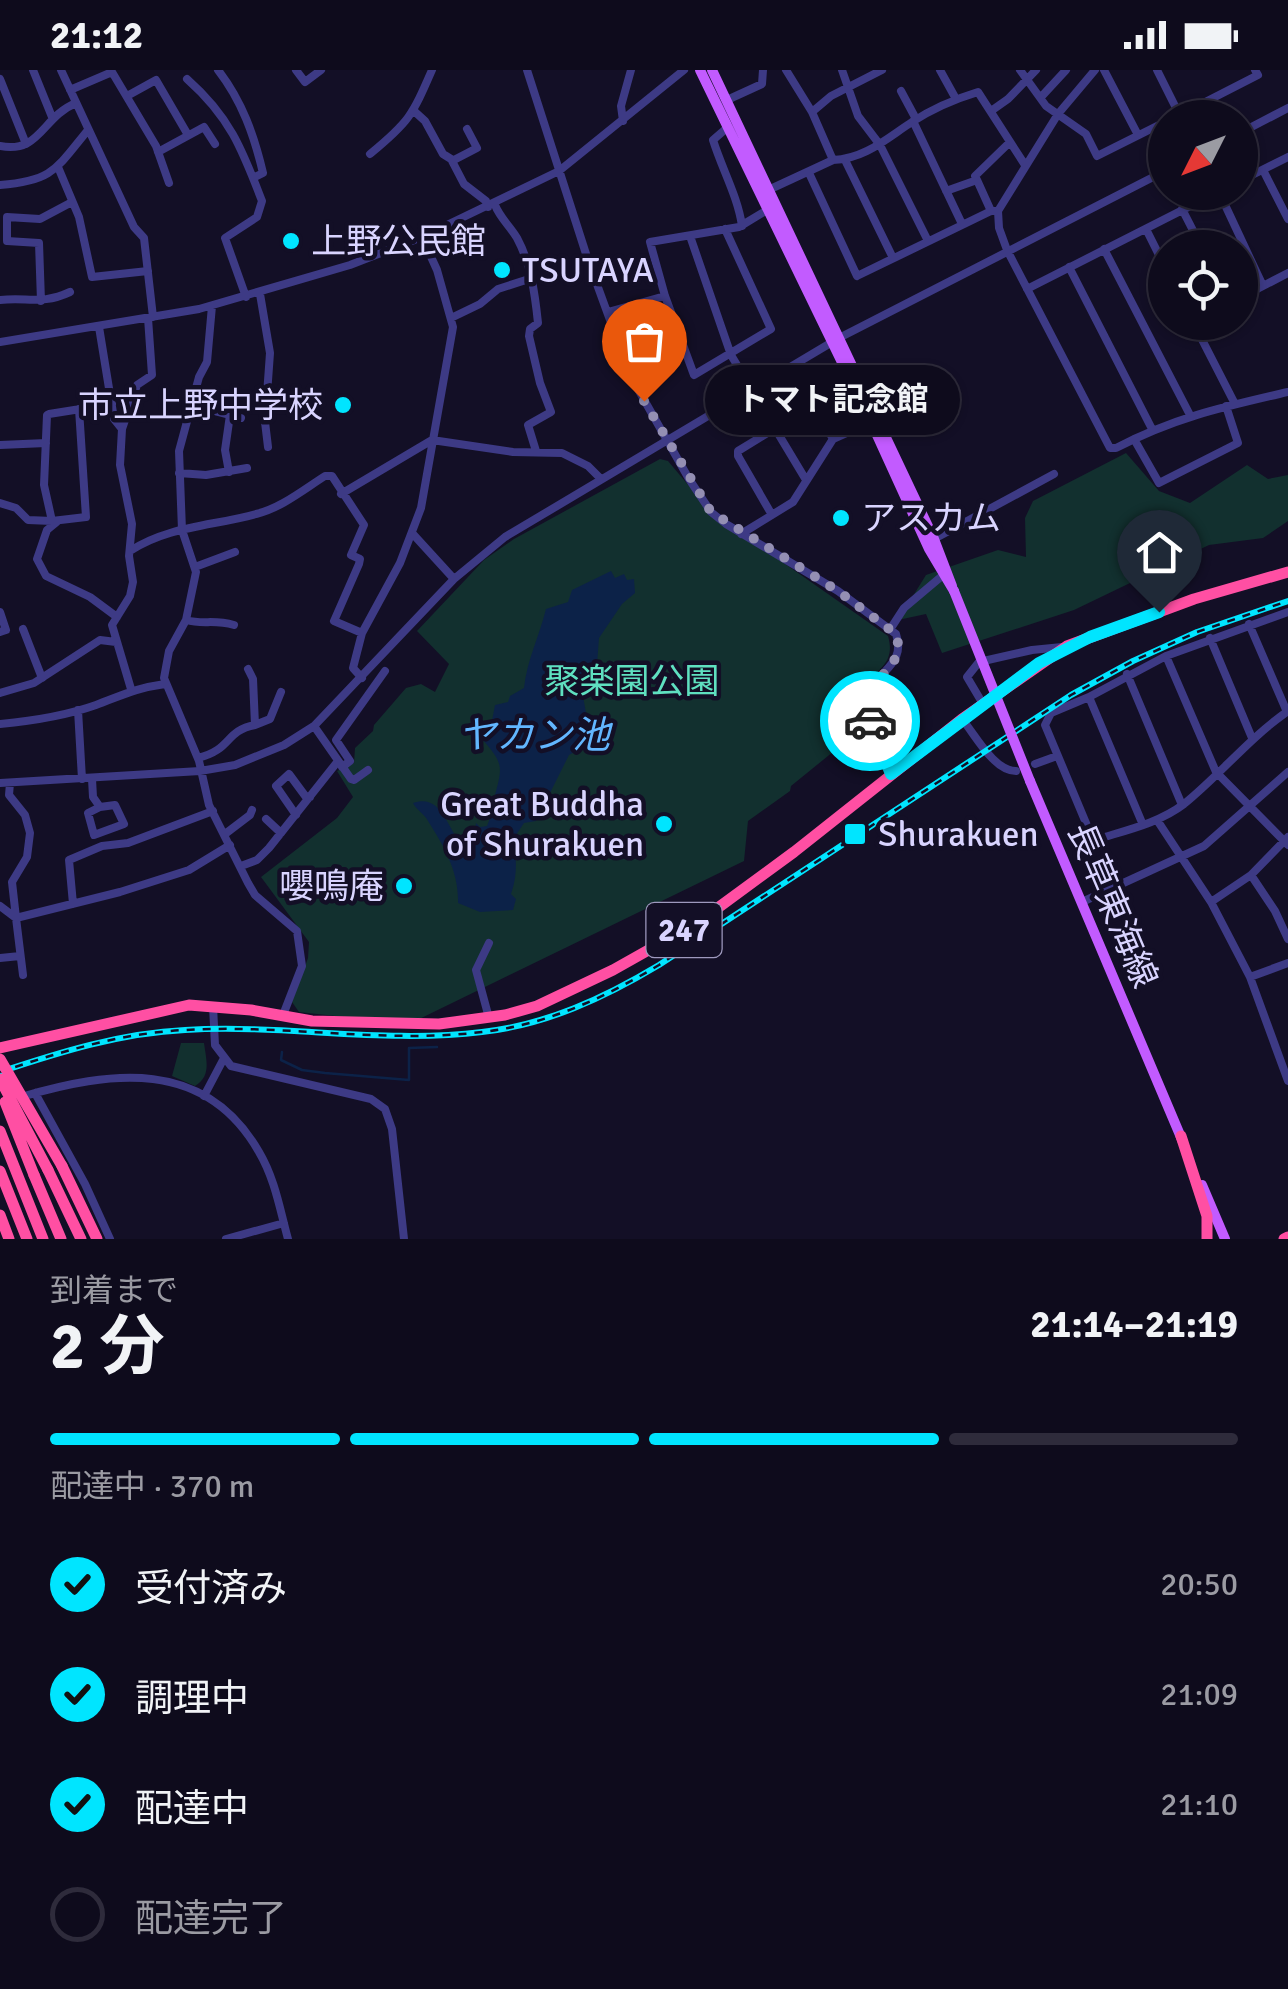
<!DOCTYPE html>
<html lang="ja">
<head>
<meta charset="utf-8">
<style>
	:root { --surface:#0e0b1c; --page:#1c1929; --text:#f1f3f6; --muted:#9b9ba3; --line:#2e2b3b; --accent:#00e5ff }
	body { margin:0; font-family:Signika,"Noto Sans JP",sans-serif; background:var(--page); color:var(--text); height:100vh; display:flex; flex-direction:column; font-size:38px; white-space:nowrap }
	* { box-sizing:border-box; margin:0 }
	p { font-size:32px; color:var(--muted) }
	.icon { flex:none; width:55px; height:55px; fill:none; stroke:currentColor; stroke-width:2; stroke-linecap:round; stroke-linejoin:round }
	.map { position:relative; height:1169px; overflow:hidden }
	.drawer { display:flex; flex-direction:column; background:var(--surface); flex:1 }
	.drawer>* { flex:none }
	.needle { width:65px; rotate:228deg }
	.buttons { position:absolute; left:1148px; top:30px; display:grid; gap:20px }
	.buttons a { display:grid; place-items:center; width:110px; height:110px; border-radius:50%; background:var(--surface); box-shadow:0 2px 8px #0004,0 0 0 2px var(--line); font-size:50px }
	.pin { position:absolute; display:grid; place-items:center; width:85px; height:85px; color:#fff; margin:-102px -42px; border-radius:50% 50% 50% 0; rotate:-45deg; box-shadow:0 0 10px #0007 }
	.pin .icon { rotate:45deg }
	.courier { position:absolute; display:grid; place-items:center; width:100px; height:100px; margin:-50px; border:8px solid #00e5ff; border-radius:50%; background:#fff; color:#222; box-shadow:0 2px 12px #0007 }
	.bubble { position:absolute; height:70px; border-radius:35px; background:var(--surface); box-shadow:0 2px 8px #0004,0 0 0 2px var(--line); font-size:32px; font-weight:700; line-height:70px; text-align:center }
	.head em { font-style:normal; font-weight:700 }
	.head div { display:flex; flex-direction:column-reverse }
	.head { display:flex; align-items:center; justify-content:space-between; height:170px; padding:0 50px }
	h1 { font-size:65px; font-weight:700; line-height:75px }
	.bar { display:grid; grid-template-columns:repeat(4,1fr); gap:15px 10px; align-content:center; height:120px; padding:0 50px }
	.bar i { height:12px; border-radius:8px; background:var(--line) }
	.bar .current { background:var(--accent) }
	.bar p { grid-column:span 4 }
	ol { padding:0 50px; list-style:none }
	li { display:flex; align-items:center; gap:30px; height:110px }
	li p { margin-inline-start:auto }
	li .icon { padding:10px; border-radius:50%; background:var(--accent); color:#111; stroke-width:4 }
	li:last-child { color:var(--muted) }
	li i { width:55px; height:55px; border:5px solid var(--line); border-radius:50% }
	.status { display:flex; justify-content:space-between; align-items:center; height:70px; padding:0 50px; background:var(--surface); direction:ltr }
	.status svg { height:28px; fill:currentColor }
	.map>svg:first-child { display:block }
	.green { fill:#12302f }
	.water { fill:#0c2248 }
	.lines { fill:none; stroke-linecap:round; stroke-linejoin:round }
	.stream { stroke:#0c2248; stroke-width:2.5 }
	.minor { stroke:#3d3a85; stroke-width:8 }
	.major { stroke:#c25bff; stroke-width:10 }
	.highway { stroke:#ff4fa3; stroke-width:11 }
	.rail-casing { stroke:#00e5ff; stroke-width:6 }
	.rail { stroke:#130f26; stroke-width:2.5; stroke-dasharray:8; stroke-linecap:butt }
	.major-bridge { stroke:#c25bff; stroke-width:10 }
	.highway-bridge { stroke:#ff4fa3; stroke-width:11 }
	.done { stroke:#948fb3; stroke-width:10; stroke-dasharray:0 18 }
	.route { stroke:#00e5ff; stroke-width:12 }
	.poi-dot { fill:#00e5ff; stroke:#130f26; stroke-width:4 }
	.labels { text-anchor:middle; stroke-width:9; stroke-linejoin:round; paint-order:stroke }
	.shield { fill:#130f26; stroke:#9e99be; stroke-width:2.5 }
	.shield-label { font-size:32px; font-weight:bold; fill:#d9d4ff }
	.poi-label { font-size:35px; fill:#d9d4ff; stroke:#130f26; text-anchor:start }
	.park-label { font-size:35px; fill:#5fe0c0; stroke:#130f26 }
	.street-label { font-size:35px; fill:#d9d4ff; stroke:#130f26 }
	.water-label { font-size:38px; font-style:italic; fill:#62b6ff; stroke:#130f26 }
</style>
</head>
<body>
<div class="status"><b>21:12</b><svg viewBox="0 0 49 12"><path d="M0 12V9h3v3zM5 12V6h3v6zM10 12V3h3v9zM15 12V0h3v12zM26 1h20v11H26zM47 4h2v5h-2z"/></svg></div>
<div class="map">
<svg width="1288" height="1169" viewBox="0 0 1288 1169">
	<rect width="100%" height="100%" fill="#130f26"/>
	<path class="green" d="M 1126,383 L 1159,421 L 1190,433 L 1247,395 L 1268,409 L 1288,405 L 1288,451 L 1263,468 L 1209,475 L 1074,540 L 942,583 L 926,544 L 898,550 L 926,505 L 998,480 L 1026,487 L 1025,448 L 1033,431 Z
		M 660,389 L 668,391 L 711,442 L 888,566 C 895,590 882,598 865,613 L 860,660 L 791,716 L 790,721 L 748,751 L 744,791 L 409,954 L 299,942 L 292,932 L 308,888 L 309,872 L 261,807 L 337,748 L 353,727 L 337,701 L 354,693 L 355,678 L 373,661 L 374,655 L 406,618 L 421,614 L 435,622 L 449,594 L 417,561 L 484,490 L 514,469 Z
		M 181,973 L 204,973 C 206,989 212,1006 195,1016 L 172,1006 Z"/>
	<path class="water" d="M 611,501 L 615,508 L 624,504 L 627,510 L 634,509 L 635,523 L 622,534 L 599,568 L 595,621 L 583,626 L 590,666 L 582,678 L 569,685 L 536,751 L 524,753 L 514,768 C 516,789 518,804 511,824 L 516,829 L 513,840 L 480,842 L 458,833 C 459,802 444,776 428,751 C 424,743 417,741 413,733 C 441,723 447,757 461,774 L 474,767 L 476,753 L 480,757 L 487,756 C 492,745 491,737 495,725 C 503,696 503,693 482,669 L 492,651 L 495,635 L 508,632 L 510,626 L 524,618 C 527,590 539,567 546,539 L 568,532 L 572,520 Z"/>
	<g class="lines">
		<path class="stream" d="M 282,982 L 281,990 L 302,1000 L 325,1003 L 409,1010 L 409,978 L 437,977"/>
		<path class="minor" d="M 33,0 L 52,47
			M 61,0 L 134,157 L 144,168 L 153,247
			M 218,0 C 242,31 254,65 263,103 L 253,108
			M 296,0 L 305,12 L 321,0
			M 527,0 L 587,187 L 630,305 L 689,409 L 711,442 L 726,454 L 838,521 L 896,564 C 907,596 874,601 869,627 C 863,653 880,681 891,704
			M 786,0 L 812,42 L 833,90
			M 842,0 L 858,46 L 880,75 L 928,171
			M 940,0 L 956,29
			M 1020,0 L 1046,36 L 1086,64 L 1097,86 L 1165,52
			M 1095,0 L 1058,44 L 998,141 L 999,158 L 1007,180 L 1110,378 L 1116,378 C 1176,347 1223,337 1288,322
			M 1104,0 L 1138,65
			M 1157,0 L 1181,48
			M 0,9 L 26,74
			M 187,9 C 230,47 242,79 262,131 L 257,147 L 225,168 L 246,227
			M 70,20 L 112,2 L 156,76 L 169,113
			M 901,21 L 916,49
			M 127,26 L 156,10 L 188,65
			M 1042,26 L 1066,0
			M 727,30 L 762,14 L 763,0
			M 414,41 L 425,51 L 443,84 L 451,89 L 464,114 L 486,131 L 488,137
			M 991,41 L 1008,29 L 1036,0
			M 812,42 L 831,26 L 882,0
			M 1174,48 L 1258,5 L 1255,0
			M 623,51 L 621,36 L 631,0
			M 913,51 L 962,154
			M 728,57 L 713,70 C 722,99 738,127 742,156
			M 1240,63 L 1288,38
			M 0,76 C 40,84 42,47 76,33
			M 158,82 L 204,57 L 215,74
			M 370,84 C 409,52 412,46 432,0
			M 845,90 L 893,188
			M 452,91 L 477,78 L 467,59
			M 58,97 L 79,147 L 92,207 L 148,201
			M 1263,100 L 1288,149
			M 809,103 L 857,206 L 991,141 L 998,141
			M 977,110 L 975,106 L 1010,72
			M 1240,111 L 1288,87
			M 0,115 C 53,111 56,99 88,60
			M 946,121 L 977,110 L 991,141
			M 764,122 L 833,90 C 865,89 887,68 912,52 C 932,39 955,29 978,22 L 1025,95
			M 1219,122 L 1263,216
			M 495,135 C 500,148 510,156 517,168 C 531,194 535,224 538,253 L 530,259 L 529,266 L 540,313 L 551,342 L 528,355 L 536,381
			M 1182,139 L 1202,178
			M 725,159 L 771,259 L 694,305 L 665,226 L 650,172 L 739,157 L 767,140
			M 1146,159 L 1165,197
			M 690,166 L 731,285 L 806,410
			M 1104,179 L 1190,345
			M 1069,197 L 1152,359
			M 1027,219 L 1218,122
			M 260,224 L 270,283 L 265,352 L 268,377
			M 1240,228 L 1288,203
			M 0,230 C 28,227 42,235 70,222
			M 41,231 L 39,173 L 7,171 L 7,147 L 40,149 L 72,132
			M 212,236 L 207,292 L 199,307 L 179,381 L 182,460 L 196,502 L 186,550 L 169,581 L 164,608 L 199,691 L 209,735 L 248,813 L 255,825 L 297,861 L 302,896 L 283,945
			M 608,242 L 665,226
			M 451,248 L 480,234 L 498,219 L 532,208
			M 1193,252 L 1235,334
			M 99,257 L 114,349 L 122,359 L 120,395 L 132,454 L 129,486 L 133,512 L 130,526 L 112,555 L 131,619
			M 1200,265 L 1227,252
			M 0,272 L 199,239 L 350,195 L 422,167 L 559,101 L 684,0
			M 191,335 L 241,348
			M 79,339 L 86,447 L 52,451 L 44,415 L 47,345 L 49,344 L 112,334
			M 122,359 L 137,315 L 152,305 L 148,248
			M 1134,369 L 1159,413 L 1238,373 L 1226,336
			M 0,375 L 46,373
			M 229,402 L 225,380 L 230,345
			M 179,403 L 206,405 L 247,398
			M 341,424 L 432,370 L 513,382 L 562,383 L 588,396 L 601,409
			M 0,433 L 16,438 L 28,450 L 52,451
			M 772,445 L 738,386 L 738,381 L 810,337 L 815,338 L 833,369
			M 58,451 L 47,460 L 37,489 L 46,506 L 90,527 L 117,547
			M 412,463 L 454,509
			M 741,464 L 793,432 L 833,369 L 871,352
			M 934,469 L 1054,404
			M 130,481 C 168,456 213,456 256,444 C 281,438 303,420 325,406 L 332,406 L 364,455 L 351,485 L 360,489 L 359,494 L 334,551 L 362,563
			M 195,497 L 235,482
			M 0,542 L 6,560 L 0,562
			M 1288,542 L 1166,586 L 1089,627 L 1051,643 L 1045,655 L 1091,765 L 1098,769 C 1127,760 1159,753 1184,734 C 1220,705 1249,668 1288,641
			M 186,550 C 204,555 213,549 234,555
			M 1249,554 L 1287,642
			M 891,558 L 904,538 L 942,506
			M 23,559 L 42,608
			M 1210,568 L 1252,668
			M 1166,586 L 1216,702 L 1288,775
			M 1127,604 L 1182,735
			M 362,608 L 353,598 L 362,563 L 400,493 L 421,438 L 453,257 L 437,200 L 422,167
			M 0,623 L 34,613 L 100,570 L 116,572
			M 1089,627 L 1143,755
			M 983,634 L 967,607 L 979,592 L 1032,580 L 1062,577
			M 78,640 L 82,709
			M 962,649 C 976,666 994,701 1016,701
			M 0,654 C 32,651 65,646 96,635 C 123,625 136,618 165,614
			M 255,655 L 270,649 L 281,622
			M 314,656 L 351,709 L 354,710 L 368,700
			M 198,688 C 233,679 224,661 255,655 L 253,609 L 248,599
			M 1035,694 L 1057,686
			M 342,697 L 350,691 L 336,670 L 385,601
			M 92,709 L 93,727 L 100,737 L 115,735 L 124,754 L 94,765 L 88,743 L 100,737
			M 0,713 L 200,701 L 235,695 L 284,675 L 314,656 L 454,509 L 505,467 L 839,268 L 1165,101
			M 10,713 L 9,725 L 25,745 L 30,763 L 27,787 L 12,812 L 16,848 L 120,822 L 189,800 L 230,775
			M 296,745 L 276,716 L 289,704 L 306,727 L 310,727
			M 266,749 L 281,763
			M 1157,750 L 1211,832 L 1250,907 L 1288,1011
			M 225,764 L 250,745 L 252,740
			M 241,796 L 257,790 L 269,778 L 338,691
			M 1251,805 L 1275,841 L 1288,869
			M 1082,832 L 1204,776 L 1288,702
			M 1211,832 L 1251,805 L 1288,767
			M 73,834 L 69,790 L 102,776 L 128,773 L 213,741
			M 0,836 L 16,848 L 23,905
			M 0,888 L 20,886
			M 1250,907 L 1288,893
			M 213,936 L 215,975 L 231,996 L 371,1029 L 385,1039 L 392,1059 L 404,1169
			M 489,948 L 476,900 L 489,873
			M 35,1023 L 85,1114 L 110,1169
			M 204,1026 L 223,990
			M 21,1027 C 110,1001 205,987 259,1082 C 275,1109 280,1140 288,1169
			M 226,1169 L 284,1153"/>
		<path class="major" d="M 700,0 L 871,352 L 929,479 L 954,521
			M 712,0 L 934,469 L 952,516
			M 1030,711 L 1183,1072
			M 1202,1115 L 1225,1169"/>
		<path class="highway" d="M 0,978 L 189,935 L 251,940 L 312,951 L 439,954 L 505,945 L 537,936 L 613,900 L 700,851 L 794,782 L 962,649 L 1067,576 L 1194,529 L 1288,502
			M 0,1061 L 43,1169
			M 1181,1066 L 1207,1146 L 1207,1169
			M 62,1096 L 97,1169
			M 48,1100 L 81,1169
			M 0,1101 L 27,1169
			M 34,1105 L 61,1169
			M 0,1145 L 9,1169
			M 1284,1169 L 1288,1167"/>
		<defs>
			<path id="rail" d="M 0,1002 C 60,982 121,963 185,960 C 284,954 384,974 482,962 C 546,955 604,928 659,895 L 1071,625 L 1133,591 L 1197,562 L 1288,531"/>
		</defs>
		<use href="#rail" class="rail-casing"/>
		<use href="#rail" class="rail"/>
		<path class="major-bridge" d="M 954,521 L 1030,711"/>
		<path class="highway-bridge" d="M 0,989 L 62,1096
			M 0,1009 L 48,1100
			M 5,1032 L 34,1105"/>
	</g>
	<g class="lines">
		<path class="done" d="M 644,331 L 711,442 L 838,521 L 896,564 C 905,593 881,601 869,623 L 870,651"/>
		<path class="route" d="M 870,651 L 891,704 L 1039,593 L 1090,567 L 1159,542"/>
	</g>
	<g class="poi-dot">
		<circle cx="291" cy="171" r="10"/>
		<circle cx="502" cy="200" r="10"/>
		<circle cx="343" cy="335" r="10"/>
		<circle cx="841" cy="448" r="10"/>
		<circle cx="664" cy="754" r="10"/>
		<rect x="843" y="752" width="24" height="24" rx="5"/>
		<circle cx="404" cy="816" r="10"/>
	</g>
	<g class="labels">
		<rect class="shield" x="646.5" y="833" width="75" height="54" rx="8"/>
		<g class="shield-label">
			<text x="684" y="871">247</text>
		</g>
		<g class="poi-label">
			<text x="311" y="183">上野公民館</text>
			<text x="522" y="212">TSUTAYA</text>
			<text x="323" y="347" text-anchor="end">市立上野中学校</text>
			<text x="861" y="460">アスカム</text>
			<text x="644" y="746" text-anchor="end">Great Buddha<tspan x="644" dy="40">of Shurakuen</tspan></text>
			<text x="878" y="776">Shurakuen</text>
			<text x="384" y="828" text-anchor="end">嚶鳴庵</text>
		</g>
		<g class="park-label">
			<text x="632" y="623">聚楽園公園</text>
		</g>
		<g class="street-label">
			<text transform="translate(1113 835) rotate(67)" y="12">長草東海線</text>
		</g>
		<g class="water-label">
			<text x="534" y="678">ヤカン池</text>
		</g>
	</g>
</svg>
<div class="buttons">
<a><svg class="needle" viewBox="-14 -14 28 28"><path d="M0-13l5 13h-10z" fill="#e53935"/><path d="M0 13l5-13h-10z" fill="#9b9ba3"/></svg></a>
<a><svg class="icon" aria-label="locate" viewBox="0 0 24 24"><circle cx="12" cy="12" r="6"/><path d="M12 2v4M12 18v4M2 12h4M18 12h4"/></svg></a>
</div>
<div class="pin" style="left:644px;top:331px;background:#ea580c"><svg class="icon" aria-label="bag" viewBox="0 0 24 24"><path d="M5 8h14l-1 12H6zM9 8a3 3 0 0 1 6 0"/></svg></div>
<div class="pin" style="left:1159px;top:542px;background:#1f2937"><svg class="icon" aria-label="home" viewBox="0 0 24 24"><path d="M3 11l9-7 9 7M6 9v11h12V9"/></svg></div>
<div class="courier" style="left:870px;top:651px"><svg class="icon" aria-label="car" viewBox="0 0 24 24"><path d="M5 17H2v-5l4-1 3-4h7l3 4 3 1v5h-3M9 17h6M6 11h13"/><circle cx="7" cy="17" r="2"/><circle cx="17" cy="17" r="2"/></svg></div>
<div class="bubble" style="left:705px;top:295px;width:255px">トマト記念館</div>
</div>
<section class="drawer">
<div class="head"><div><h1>2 分</h1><p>到着まで</p></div><em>21:14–21:19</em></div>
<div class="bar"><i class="current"></i><i class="current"></i><i class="current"></i><i></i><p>配達中 · 370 m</p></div>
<ol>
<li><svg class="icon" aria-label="check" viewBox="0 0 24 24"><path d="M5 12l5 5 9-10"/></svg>受付済み<p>20:50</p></li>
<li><svg class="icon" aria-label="check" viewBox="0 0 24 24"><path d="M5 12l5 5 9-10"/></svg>調理中<p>21:09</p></li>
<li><svg class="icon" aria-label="check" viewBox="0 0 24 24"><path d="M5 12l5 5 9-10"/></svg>配達中<p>21:10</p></li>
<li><i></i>配達完了</li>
</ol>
</section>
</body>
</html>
